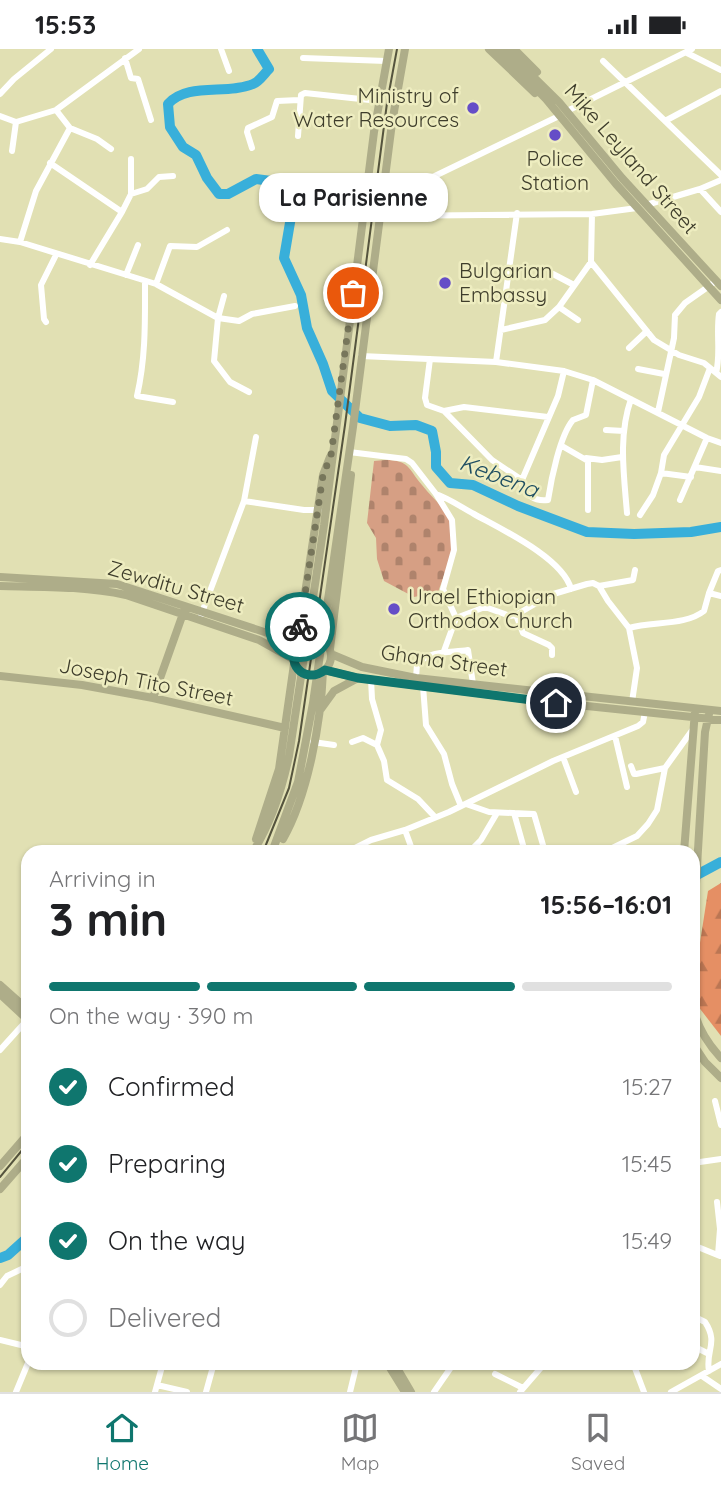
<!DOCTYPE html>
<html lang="en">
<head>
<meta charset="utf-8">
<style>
	:root { --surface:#fff; --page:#f6f6f6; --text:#202124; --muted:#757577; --line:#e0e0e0; --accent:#0f766e }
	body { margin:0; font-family:Quicksand,sans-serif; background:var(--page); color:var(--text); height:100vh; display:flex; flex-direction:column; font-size:26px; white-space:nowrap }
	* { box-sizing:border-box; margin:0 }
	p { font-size:23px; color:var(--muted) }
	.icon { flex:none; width:38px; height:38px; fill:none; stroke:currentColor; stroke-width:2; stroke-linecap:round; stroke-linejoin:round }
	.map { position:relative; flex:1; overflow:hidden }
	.drawer { position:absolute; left:21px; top:796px; width:679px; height:525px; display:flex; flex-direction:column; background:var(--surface); border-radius:21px; box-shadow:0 2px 5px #0004 }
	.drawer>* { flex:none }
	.pin { position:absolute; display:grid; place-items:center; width:60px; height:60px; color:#fff; margin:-30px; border:4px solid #fff; border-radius:50%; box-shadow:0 2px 7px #0007 }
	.courier { position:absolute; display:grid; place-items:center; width:70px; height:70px; margin:-35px; border:5px solid #0f766e; border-radius:50%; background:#fff; color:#222; box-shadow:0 2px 9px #0007 }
	.bubble { position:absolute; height:49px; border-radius:21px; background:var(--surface); box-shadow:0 2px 5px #0004; font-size:23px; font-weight:800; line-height:49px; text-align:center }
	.summary em { font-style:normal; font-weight:800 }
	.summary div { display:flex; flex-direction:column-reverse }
	.summary { display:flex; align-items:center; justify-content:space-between; height:119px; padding:0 28px }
	h1 { font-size:46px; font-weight:800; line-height:52px }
	.bar { display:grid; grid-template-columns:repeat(4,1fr); gap:10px 7px; align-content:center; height:84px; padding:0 28px }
	.bar i { height:9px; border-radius:5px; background:var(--line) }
	.bar .current { background:var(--accent) }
	.bar p { grid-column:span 4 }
	ol { padding:0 28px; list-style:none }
	li { display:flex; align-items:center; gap:21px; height:77px }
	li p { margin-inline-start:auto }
	li .icon { padding:7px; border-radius:50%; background:var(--accent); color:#fff; stroke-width:4 }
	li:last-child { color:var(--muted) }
	li i { width:38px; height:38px; border:4px solid var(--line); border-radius:50% }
	.status { display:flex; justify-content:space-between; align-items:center; height:49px; padding:0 35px; background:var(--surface); direction:ltr }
	.status svg { height:19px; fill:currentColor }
	.dock { display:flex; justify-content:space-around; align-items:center; height:98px; border-top:2px solid var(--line); background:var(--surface); font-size:19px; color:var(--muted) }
	.dock a { display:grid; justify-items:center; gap:4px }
	.dock .current { color:var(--accent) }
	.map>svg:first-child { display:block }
	.forest { fill:url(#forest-firs) }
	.cemetery { fill:url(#cemetery-stones) }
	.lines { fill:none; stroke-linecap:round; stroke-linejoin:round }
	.river { stroke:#38afda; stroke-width:10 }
	.minor { stroke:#fff; stroke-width:6 }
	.major { stroke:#aead89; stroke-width:8 }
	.tram { stroke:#55543e; stroke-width:2 }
	.done { stroke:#77765b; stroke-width:7; stroke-dasharray:0 12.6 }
	.route { stroke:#0f766e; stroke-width:9 }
	.poi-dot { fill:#654ec7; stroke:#eeedc0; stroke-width:2.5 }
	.labels { text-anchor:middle; stroke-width:5; stroke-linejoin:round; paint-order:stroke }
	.poi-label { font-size:21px; fill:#3e3d2b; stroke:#eeedc0; text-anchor:start }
	.street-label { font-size:21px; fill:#3e3d2b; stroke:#eeedc0 }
	.water-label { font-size:23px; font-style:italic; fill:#204f62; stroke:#eeedc0 }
</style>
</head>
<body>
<div class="status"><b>15:53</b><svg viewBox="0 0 49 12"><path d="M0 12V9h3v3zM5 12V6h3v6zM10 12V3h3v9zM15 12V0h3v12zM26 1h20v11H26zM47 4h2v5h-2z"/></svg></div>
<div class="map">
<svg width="721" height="1343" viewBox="0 0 721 1343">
	<defs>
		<pattern id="forest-firs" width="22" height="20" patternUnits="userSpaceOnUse" patternTransform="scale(1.75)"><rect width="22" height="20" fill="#e58f64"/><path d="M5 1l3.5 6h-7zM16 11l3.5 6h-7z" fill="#bb7653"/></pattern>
		<pattern id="cemetery-stones" width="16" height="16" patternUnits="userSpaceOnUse" patternTransform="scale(1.75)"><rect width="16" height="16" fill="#d69f84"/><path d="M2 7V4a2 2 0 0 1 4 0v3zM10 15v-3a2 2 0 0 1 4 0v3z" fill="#af836c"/></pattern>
	</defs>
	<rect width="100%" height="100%" fill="#e1e0b3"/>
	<path class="forest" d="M 721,834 L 721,987 L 694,952 L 695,926 L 708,842 Z"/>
	<path class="cemetery" d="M 385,411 C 410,411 408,420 422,436 C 429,445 437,452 444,461 C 462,486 447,518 438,543 L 414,548 L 384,532 L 377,510 L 376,489 L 367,474 L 374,412 Z"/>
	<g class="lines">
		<path class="river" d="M 257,0 L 269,20 C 264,25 259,33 253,35 C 227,46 187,33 168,55 L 170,78 L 183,98 L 196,106 L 207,129 L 219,145 L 228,145 L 256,130 L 271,132 L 287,144 L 293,156 L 284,209 L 301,246 L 307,279 L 323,315 L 332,342 L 360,369 L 390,377 L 416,376 L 432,382 L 436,403 L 436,418 L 450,434 L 473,436 L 518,457 L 587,483 L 634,485 L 691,483 L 721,478
			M 693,828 L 721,813
			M 0,1209 L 8,1206 L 28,1188"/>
		<path class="minor" d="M 221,0 L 229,22
			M 687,4 L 721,21
			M 125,9 L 131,29 L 138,30 L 151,71
			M 303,9 L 386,12
			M 603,12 L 721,126
			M 0,45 L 14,30 L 51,0
			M 56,61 L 70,79
			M 567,62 L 692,0
			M 0,67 L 16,73 L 56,61 L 139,0
			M 665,72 L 721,42
			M 298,87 L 301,46 L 305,44 L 379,52
			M 252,99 L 247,83 L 248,79 L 272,68 L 277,52 L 299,51
			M 12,102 L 16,73
			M 50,114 L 122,163 L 90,216
			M 700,140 L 721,163
			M 131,145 L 147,140 L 159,128 L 173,127
			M 381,153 L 559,67
			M 646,156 L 700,140 L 721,131
			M 122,163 L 131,145 L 131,110
			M 379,167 L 592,165 L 637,159
			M 0,190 L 20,193 L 156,235 L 218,269 L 214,312 L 230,333 L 249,343
			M 20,193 L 36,142 L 70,79 L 97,90 L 111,100
			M 591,213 L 654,291 L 679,306 L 704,314 L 721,328
			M 553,225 L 574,236
			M 126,226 L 138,196
			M 145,232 C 145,271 146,308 137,347 L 173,353
			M 156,235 L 170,197 L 197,198 L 227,181
			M 224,247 L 218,269 L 239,272 L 252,265 L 295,257
			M 559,258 L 578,271
			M 46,273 L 44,270 L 41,236 L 56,206
			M 501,281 L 545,271 L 559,258 L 591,213 L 592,165
			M 629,299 L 647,282
			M 361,307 L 496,313 L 564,322 L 593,331 L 707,389 L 721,394
			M 430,310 L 425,349 L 427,356 L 444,362 L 492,411 L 522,431 L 558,347 L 564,322
			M 496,313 L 517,164
			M 638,320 L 664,325
			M 716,324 C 721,305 716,285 719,265 L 721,263
			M 444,362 L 464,358 L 548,368
			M 658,363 L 674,289 L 675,266 L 685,254 L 712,235
			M 606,381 L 624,382
			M 562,397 L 588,412 L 588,461
			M 349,403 L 406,410 L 412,414 L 436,445 L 452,471 L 454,501 L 443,540 L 456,569 L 444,602
			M 586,409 L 602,411 L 622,408
			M 695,418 L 721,422
			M 661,424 L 691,428
			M 522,431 C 521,445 536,453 548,451 C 551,431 560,386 573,371 L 586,366 L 593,331
			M 436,445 C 450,450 461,458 474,465 C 501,480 563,509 571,540
			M 680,451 L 707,389
			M 244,452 L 304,461 L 319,461
			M 627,464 C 624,426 618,387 631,350
			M 640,466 L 653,446 L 661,424 L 664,406 L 699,348 L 710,319
			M 599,537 L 608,552 L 629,579 L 637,619 L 632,653
			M 709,544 L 718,522 L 721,521
			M 201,566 L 244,452 L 256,388
			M 516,566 L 523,584 L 549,596 L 552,599 L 552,606
			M 456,569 L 485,558 L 510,567 L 516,566 L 550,546 L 587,535 L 593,534 L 599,537 L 633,531 L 635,521
			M 629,579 C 653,572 685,577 704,562 L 709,544 L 721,547
			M 416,629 L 417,615 C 431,601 450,604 468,601 L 473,635
			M 371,630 L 372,650 L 381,681 L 377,696
			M 423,637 L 426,676 L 444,705 L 452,735 L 461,757
			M 615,687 L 627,738
			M 313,693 L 334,696
			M 352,693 L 363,689 L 377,696 L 384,712 L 387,731 L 418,750 L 435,768
			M 563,708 L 576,743
			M 631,717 L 634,725 L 636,725 L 665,719
			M 466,755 L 489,763 L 534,765 L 545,803
			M 514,764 L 525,803
			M 405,781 L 413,803
			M 347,803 L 371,791 L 405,781 L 449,763 L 553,712 L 638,677 L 643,673 L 645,663
			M 469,803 L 481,791 L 497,764
			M 604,803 L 637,787 L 648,775 L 657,761 L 665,719 L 693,680
			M 0,1001 L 28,970
			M 715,1052 L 721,1076
			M 693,1114 L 721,1110
			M 717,1153 L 720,1180 L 718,1206
			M 693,1196 L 720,1207
			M 0,1236 L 7,1227 L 28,1217
			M 693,1267 L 705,1273 C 719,1294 705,1302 709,1322
			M 0,1291 L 25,1297 L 28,1296
			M 693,1297 L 709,1305
			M 633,1314 L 644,1343
			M 495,1325 L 523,1339
			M 702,1327 L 721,1340
			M 157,1336 L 187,1343
			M 16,1343 L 28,1314
			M 155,1343 L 163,1314
			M 206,1343 L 214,1314
			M 350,1343 L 357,1314
			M 434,1343 L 454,1314
			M 520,1343 L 545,1314
			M 671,1343 L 721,1315"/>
		<path class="major" d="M 489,0 L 535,44
			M 497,0 L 546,50 L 616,135 L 721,251
			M 505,0 L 559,53 L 622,129 L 721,237
			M 514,0 L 537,23
			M 0,528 L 117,535 L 298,594
			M 0,537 C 42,538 84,537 126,546 L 259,591 L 293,610
			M 272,583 L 290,578 L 301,565
			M293 607a19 19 0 1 1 38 0a19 19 0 1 1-38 0Z
			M 301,592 L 302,564 L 323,426 L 330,408
			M 330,600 L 351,426
			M 331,605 L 362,618 L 416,629 L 721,662
			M 325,621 L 358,629 L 539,652 L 721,671
			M 0,627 L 82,636 L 153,649 L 285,679
			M 153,649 L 185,559
			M 321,660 L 334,642 L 358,629
			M 256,790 L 279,720 L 294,615
			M 283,790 C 308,746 321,673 323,622
			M 254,801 C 272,772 282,740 289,707 L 324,476 L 374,83 L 389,0
			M 272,803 L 298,733 L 313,654 L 353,378 L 392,74 L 405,0
			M 684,803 L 695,662
			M 693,885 L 705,683 L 709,665
			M 0,936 L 28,961
			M 0,945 L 28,971
			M 693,958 C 697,977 707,994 721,1009
			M 693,995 L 705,1013 L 721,1029
			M 0,1117 L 28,1085
			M 0,1140 L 28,1108
			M 387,1314 L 405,1343
			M 394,1314 L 411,1343"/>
		<path class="tram" d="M 263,803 L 289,739 L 299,692 L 345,376 L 387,54 L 397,0
			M 0,1128 L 28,1094"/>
	</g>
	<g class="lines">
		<path class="done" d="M 300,578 L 323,426 L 331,406 L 353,244"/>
		<path class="route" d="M 300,578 L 301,592 C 282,612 304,637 325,621 L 358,629 L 556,654"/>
	</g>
	<g class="poi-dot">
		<circle cx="473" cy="59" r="7"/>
		<circle cx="555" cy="86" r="7"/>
		<circle cx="445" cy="234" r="7"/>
		<circle cx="394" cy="560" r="7"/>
	</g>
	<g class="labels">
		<g class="poi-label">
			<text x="459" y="54" text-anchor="end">Ministry of<tspan x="459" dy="24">Water Resources</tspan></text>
			<text x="555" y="117" text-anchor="middle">Police<tspan x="555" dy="24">Station</tspan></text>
			<text x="459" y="229">Bulgarian<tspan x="459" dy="24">Embassy</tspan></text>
			<text x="408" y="555">Urael Ethiopian<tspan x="408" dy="24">Orthodox Church</tspan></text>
		</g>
		<g class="street-label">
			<text transform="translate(631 110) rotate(49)" y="7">Mike Leyland Street</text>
			<text transform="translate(176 538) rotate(16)" y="7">Zewditu Street</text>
			<text transform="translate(444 612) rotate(8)" y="7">Ghana Street</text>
			<text transform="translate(146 633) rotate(11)" y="7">Joseph Tito Street</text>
		</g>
		<g class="water-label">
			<text transform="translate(499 427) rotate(21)" y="8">Kebena</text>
		</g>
	</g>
</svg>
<div class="pin" style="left:353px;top:244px;background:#ea580c"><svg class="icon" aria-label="bag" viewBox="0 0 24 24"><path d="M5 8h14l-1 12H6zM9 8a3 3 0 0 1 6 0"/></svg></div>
<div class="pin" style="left:556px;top:654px;background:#1f2937"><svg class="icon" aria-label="home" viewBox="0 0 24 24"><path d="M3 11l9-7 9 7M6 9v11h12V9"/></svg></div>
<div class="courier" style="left:300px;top:578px"><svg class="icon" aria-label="bike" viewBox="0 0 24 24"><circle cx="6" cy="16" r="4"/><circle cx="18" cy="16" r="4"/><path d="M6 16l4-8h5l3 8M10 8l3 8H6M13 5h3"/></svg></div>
<div class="bubble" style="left:259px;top:124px;width:189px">La Parisienne</div>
<section class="drawer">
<div class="summary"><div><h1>3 min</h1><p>Arriving in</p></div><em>15:56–16:01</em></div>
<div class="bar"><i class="current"></i><i class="current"></i><i class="current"></i><i></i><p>On the way · 390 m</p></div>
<ol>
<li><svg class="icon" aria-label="check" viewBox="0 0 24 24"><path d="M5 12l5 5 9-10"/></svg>Confirmed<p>15:27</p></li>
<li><svg class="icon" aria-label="check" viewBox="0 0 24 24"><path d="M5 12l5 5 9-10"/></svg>Preparing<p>15:45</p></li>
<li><svg class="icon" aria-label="check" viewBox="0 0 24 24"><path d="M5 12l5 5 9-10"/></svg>On the way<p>15:49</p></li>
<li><i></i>Delivered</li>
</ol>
</section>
</div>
<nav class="dock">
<a class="current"><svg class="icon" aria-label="home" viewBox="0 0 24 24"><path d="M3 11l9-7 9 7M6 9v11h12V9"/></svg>Home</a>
<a><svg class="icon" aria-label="map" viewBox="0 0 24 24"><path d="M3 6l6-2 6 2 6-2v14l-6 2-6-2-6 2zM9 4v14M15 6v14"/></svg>Map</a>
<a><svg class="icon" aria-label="saved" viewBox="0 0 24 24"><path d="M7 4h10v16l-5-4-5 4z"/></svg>Saved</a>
</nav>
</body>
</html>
